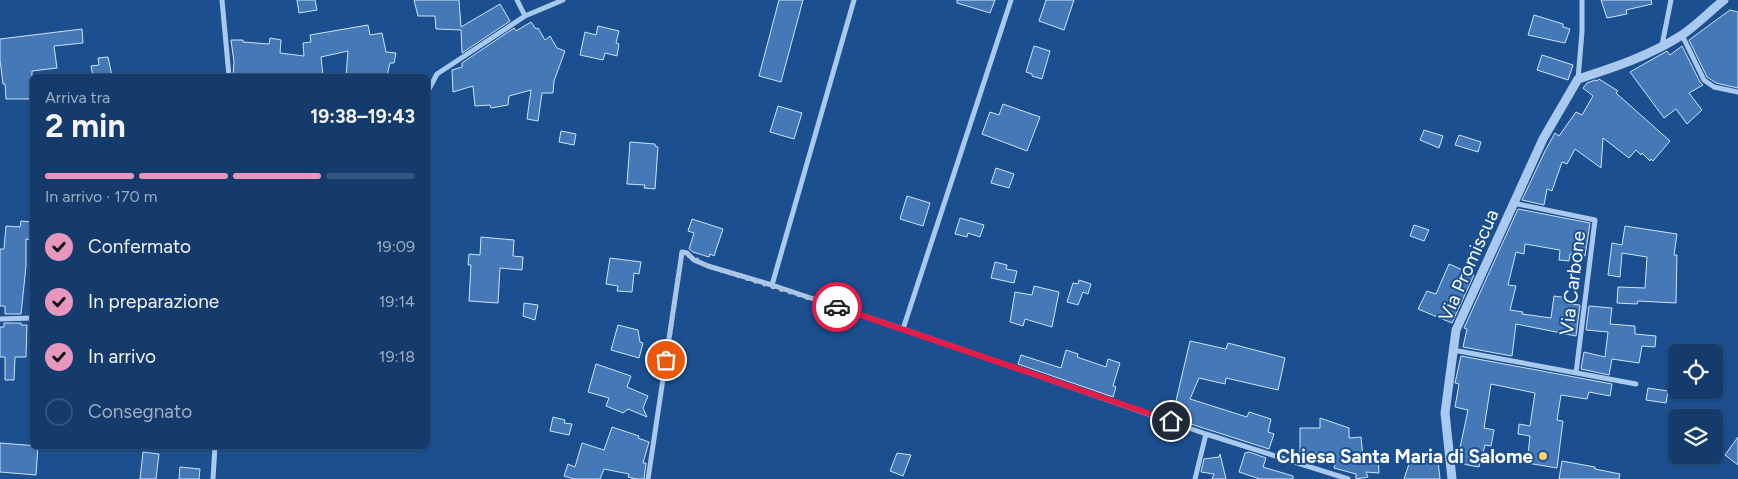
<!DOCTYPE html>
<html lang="it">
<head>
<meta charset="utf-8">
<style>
	:root { --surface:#143b6b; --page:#1d4271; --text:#f1f3f6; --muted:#9dadc1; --line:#33557e; --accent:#e797bd }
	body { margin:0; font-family:Figtree,sans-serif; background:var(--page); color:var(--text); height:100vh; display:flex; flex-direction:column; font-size:19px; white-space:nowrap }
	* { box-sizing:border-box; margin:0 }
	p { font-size:16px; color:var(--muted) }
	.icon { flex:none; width:28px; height:28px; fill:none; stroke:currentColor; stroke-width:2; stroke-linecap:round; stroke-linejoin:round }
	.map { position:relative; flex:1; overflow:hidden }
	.drawer { position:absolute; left:30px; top:74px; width:400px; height:375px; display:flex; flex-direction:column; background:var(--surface); border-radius:8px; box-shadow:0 1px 4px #0004,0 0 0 1px var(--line) }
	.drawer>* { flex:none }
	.buttons { position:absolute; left:1668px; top:344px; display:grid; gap:10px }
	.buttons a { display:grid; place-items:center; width:55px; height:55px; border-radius:8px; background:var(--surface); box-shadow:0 1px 4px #0004,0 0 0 1px var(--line); font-size:25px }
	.pin { position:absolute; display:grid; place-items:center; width:42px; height:42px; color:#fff; margin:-21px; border:2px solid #fff; border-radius:50%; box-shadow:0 1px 5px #0007 }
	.courier { position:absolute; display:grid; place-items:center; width:50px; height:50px; margin:-25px; border:4px solid #e11d48; border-radius:50%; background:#fff; color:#222; box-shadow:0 1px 6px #0007 }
	.summary em { font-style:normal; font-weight:700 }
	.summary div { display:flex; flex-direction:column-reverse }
	.summary { display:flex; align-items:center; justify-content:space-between; height:85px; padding:0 15px }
	h1 { font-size:32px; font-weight:700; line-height:38px }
	.bar { display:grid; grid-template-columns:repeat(4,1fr); gap:8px 5px; align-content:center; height:60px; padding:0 15px }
	.bar i { height:6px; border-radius:4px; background:var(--line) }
	.bar .current { background:var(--accent) }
	.bar p { grid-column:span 4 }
	ol { padding:0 15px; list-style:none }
	li { display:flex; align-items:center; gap:15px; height:55px }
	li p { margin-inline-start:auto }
	li .icon { padding:5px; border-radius:50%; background:var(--accent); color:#111; stroke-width:4 }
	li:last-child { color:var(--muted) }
	li i { width:28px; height:28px; border:2px solid var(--line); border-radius:50% }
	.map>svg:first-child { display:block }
	.building { fill:#4478b7; stroke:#cfe3fa }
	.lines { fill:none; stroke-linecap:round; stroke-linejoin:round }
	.minor { stroke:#a9c9ee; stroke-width:5 }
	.tertiary { stroke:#a9c9ee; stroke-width:9 }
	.done { stroke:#afc1d8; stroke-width:5; stroke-dasharray:0 9 }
	.route { stroke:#e11d48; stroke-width:6 }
	.poi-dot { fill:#ffd166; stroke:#1b4f8f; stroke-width:2 }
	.labels { text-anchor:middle; stroke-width:4; stroke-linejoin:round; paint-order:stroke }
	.street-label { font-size:19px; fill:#fff; stroke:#1b4f8f }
	.poi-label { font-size:19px; font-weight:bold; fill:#fff; stroke:#1b4f8f; text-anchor:end }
</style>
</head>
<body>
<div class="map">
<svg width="1738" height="479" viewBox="0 0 1738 479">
	<rect width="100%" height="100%" fill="#1b4f8f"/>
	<path class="building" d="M 297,0 L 315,0 L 317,10 L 299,13 Z
		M 414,0 L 459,0 L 461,27 L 500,4 L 510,21 L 462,53 L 461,30 L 436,29 L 435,16 L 418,16 Z
		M 779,0 L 803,0 L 781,82 L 759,76 Z
		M 957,0 L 995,0 L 990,13 L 957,3 Z
		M 1046,0 L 1074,0 L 1064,30 L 1039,21 Z
		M 1601,0 L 1651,0 L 1652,4 L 1626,10 L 1627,14 L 1607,18 Z
		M 1730,10 L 1738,12 L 1738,88 L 1716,83 L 1707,77 L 1689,40 Z
		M 1534,15 L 1563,24 L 1563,27 L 1570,29 L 1565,43 L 1528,35 Z
		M 531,22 L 536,29 L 538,28 L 545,40 L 550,36 L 557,48 L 565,51 L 554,81 L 553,93 L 542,93 L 538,121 L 527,119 L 531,90 L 509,96 L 508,105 L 491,108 L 490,105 L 475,106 L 473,86 L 453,92 L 452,70 L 462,67 L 462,63 L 514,28 L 516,31 Z
		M 368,25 L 370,35 L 382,33 L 386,52 L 396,53 L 394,63 L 390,63 L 387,76 L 346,76 L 348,51 L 321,57 L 323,76 L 233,76 L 234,62 L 231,40 L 243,40 L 243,42 L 269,44 L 270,38 L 281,40 L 280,53 L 304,56 L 303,43 L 311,42 L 310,35 Z
		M 598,26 L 619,31 L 616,43 L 619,44 L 617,56 L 605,53 L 603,60 L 580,55 L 585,32 L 596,35 Z
		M 82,29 L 83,43 L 54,46 L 57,68 L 32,71 L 32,99 L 6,99 L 5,84 L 3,84 L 0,60 L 0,39 Z
		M 1034,46 L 1050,51 L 1042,79 L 1032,76 L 1032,74 L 1026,72 Z
		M 1682,46 L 1700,82 L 1703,85 L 1689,93 L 1702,110 L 1687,124 L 1676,109 L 1664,118 L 1630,72 L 1667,51 L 1670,55 Z
		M 1542,55 L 1573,65 L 1568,80 L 1537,70 Z
		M 108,57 L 112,76 L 93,76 L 91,66 L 99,65 L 98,58 Z
		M 1599,79 L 1618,91 L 1616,93 L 1670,141 L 1653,161 L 1651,159 L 1650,161 L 1642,153 L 1641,155 L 1636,150 L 1629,158 L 1603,138 L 1601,168 L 1575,149 L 1567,164 L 1562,162 L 1552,191 L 1547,189 L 1544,205 L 1522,200 L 1545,151 L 1555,133 L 1559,136 L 1576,112 L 1582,115 L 1593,96 L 1583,88 L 1587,83 L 1595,80 L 1597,81 Z
		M 1003,104 L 1040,117 L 1027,151 L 982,134 L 990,112 L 999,115 Z
		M 778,106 L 802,113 L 794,139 L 770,132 Z
		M 1424,130 L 1443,136 L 1439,148 L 1420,140 Z
		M 561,131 L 576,134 L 574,145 L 559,142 Z
		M 1459,135 L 1481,142 L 1478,152 L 1455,145 Z
		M 630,142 L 655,144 L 655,146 L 658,147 L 655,189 L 644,188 L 645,185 L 627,184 Z
		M 996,168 L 1014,174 L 1009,188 L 991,183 Z
		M 907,196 L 930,203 L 923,226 L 900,219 Z
		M 1518,209 L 1590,223 L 1585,256 L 1570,254 L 1569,261 L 1559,260 L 1560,250 L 1525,244 L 1524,254 L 1516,252 L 1508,285 L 1516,286 L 1510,310 L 1523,312 L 1522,314 L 1551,318 L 1554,296 L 1568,298 L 1568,304 L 1580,305 L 1576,336 L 1516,324 L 1512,356 L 1463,347 L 1467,329 L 1464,328 Z
		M 960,218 L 984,225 L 980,237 L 968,233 L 967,237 L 955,234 Z
		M 692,219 L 723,229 L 714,256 L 710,254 L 709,257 L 693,252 L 689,249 L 694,233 L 688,231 Z
		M 21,221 L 32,222 L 32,240 L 26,239 L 26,266 L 21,314 L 5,314 L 5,306 L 0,306 L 0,249 L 4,249 L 6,226 L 20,227 Z
		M 1414,225 L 1429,230 L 1424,241 L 1410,236 Z
		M 1625,226 L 1677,234 L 1674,255 L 1677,255 L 1676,303 L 1638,301 L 1637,304 L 1617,303 L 1618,287 L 1645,288 L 1647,257 L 1622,253 L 1620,277 L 1608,275 L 1612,243 L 1622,245 Z
		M 481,237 L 514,240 L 513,256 L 523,257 L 522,270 L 500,268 L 498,303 L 469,301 L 471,265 L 468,265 L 469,254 L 480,255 Z
		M 610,258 L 641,262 L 639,274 L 634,273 L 632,292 L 617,291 L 618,286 L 606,284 Z
		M 995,262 L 1007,265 L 1006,269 L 1017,271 L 1014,283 L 991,278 Z
		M 1449,264 L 1474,275 L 1452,323 L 1418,309 L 1427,291 L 1436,294 Z
		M 1079,280 L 1091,284 L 1088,294 L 1083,292 L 1078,305 L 1067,302 L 1073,283 L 1078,284 Z
		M 1034,286 L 1059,292 L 1052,327 L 1025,319 L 1023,326 L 1010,322 L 1015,292 L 1032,295 Z
		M 524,303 L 538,305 L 535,320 L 523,316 Z
		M 1589,306 L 1612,308 L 1610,324 L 1635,326 L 1635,334 L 1656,336 L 1655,347 L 1642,346 L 1639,363 L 1612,359 L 1609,375 L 1581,369 L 1584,352 L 1605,357 L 1608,332 L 1586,330 Z
		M 4,323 L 21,323 L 21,325 L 27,325 L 26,357 L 15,357 L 14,380 L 5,380 L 5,357 L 0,357 L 0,327 L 4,327 Z
		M 618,325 L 638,330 L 640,342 L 643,343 L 639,358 L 611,350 Z
		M 1190,341 L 1226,349 L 1228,343 L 1285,358 L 1278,390 L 1226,378 L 1225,384 L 1199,378 L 1190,399 L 1247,417 L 1249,412 L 1271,419 L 1268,432 L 1274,434 L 1269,449 L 1172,418 Z
		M 1066,350 L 1078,354 L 1077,357 L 1106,367 L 1108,359 L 1120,363 L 1113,386 L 1116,387 L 1113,397 L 1018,364 L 1021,355 L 1061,368 Z
		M 1461,356 L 1612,384 L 1610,396 L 1589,392 L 1587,399 L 1561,395 L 1557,420 L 1563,421 L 1557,468 L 1527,463 L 1530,436 L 1518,434 L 1519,424 L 1530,426 L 1535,393 L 1491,384 L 1484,428 L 1494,430 L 1491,446 L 1485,445 L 1479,467 L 1468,465 L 1457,462 L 1468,410 L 1455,407 L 1459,384 L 1455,383 Z
		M 596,364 L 631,376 L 627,387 L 648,396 L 643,408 L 647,417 L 628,409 L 623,413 L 606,406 L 609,398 L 588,392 Z
		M 1648,388 L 1668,391 L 1666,403 L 1646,400 Z
		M 553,417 L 565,420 L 564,423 L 572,424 L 569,435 L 550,431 Z
		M 1320,418 L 1349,428 L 1349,438 L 1361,437 L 1363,457 L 1378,457 L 1379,473 L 1366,472 L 1368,477 L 1356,479 L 1356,474 L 1334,468 L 1336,461 L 1321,456 L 1321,453 L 1300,453 L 1300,428 L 1320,428 Z
		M 612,427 L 639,436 L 638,438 L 649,442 L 643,463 L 646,463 L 644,479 L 637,479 L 628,477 L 629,474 L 604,469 L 600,479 L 574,479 L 564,476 L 568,464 L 575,467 L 582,443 L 604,450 Z
		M 1738,437 L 1738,465 L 1725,455 Z
		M 0,443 L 38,446 L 36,475 L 0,472 Z
		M 143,452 L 159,454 L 156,479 L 140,479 Z
		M 1249,452 L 1266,458 L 1263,467 L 1293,476 L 1293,479 L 1260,479 L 1239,472 L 1245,453 Z
		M 897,453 L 911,455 L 903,476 L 890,471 Z
		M 1220,454 L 1226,479 L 1212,479 L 1214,474 L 1201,472 L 1204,459 L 1219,457 Z
		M 1412,455 L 1427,460 L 1428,458 L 1438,461 L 1440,479 L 1404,479 Z
		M 1562,461 L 1595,467 L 1595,469 L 1620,474 L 1619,479 L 1559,479 Z
		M 180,467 L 200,469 L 199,479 L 179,479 Z"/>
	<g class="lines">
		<path class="minor" d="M 222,0 L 229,76
			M 517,0 L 525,16
			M 1682,35 L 1704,80 L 1714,87 L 1738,92
			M 1662,45 L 1671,0
			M 1578,79 L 1582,32 L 1582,0
			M 428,91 L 437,74 L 525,16 L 563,0
			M 1513,203 L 1595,220 L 1576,373
			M 772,285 L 854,0
			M 0,319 L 32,318
			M 903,329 L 1011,0
			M 1453,350 L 1636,384
			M 213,479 L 215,446
			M 648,479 L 682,252 L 687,253 L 694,260 L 708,266 L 772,285 L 903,329 L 1206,434 L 1348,479
			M 1195,479 L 1206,434"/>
		<path class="tertiary" d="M 1452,479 L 1445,413 L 1456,330 L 1543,139 L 1578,79 C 1615,67 1649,56 1682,35 C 1697,25 1710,11 1724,0"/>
	</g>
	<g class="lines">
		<path class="done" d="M 666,360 L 682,252 C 689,254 700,263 708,266 L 837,307"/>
		<path class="route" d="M 837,307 L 1171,421"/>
	</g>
	<circle class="poi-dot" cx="1543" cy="456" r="5"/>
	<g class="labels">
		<g class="street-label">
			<text transform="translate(1468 265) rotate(-66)" y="7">Via Promiscua</text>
			<text transform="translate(1572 283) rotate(-83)" y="7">Via Carbone</text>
		</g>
		<g class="poi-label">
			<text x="1533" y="463">Chiesa Santa Maria di Salome</text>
		</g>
	</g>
</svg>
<div class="buttons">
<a><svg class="icon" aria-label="locate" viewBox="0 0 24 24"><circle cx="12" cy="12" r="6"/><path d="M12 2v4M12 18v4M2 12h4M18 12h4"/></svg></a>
<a><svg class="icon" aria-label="layers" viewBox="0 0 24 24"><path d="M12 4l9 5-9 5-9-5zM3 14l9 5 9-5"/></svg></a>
</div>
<div class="pin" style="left:666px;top:360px;background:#ea580c"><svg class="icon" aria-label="bag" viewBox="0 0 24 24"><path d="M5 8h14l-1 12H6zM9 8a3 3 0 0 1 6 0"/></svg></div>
<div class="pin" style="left:1171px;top:421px;background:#1f2937"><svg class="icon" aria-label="home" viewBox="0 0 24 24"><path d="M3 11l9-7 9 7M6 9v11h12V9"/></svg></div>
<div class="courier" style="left:837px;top:307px"><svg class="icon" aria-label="car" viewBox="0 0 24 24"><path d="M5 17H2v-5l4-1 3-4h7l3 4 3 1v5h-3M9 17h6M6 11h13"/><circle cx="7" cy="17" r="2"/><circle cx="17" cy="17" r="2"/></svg></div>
<section class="drawer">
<div class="summary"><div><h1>2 min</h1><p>Arriva tra</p></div><em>19:38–19:43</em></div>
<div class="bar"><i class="current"></i><i class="current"></i><i class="current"></i><i></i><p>In arrivo · 170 m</p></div>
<ol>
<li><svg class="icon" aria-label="check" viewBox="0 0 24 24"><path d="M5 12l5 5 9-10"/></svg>Confermato<p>19:09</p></li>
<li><svg class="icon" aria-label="check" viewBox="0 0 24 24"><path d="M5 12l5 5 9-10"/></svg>In preparazione<p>19:14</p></li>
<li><svg class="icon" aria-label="check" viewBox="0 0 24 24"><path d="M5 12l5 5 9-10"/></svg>In arrivo<p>19:18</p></li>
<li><i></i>Consegnato</li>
</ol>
</section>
</div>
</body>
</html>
